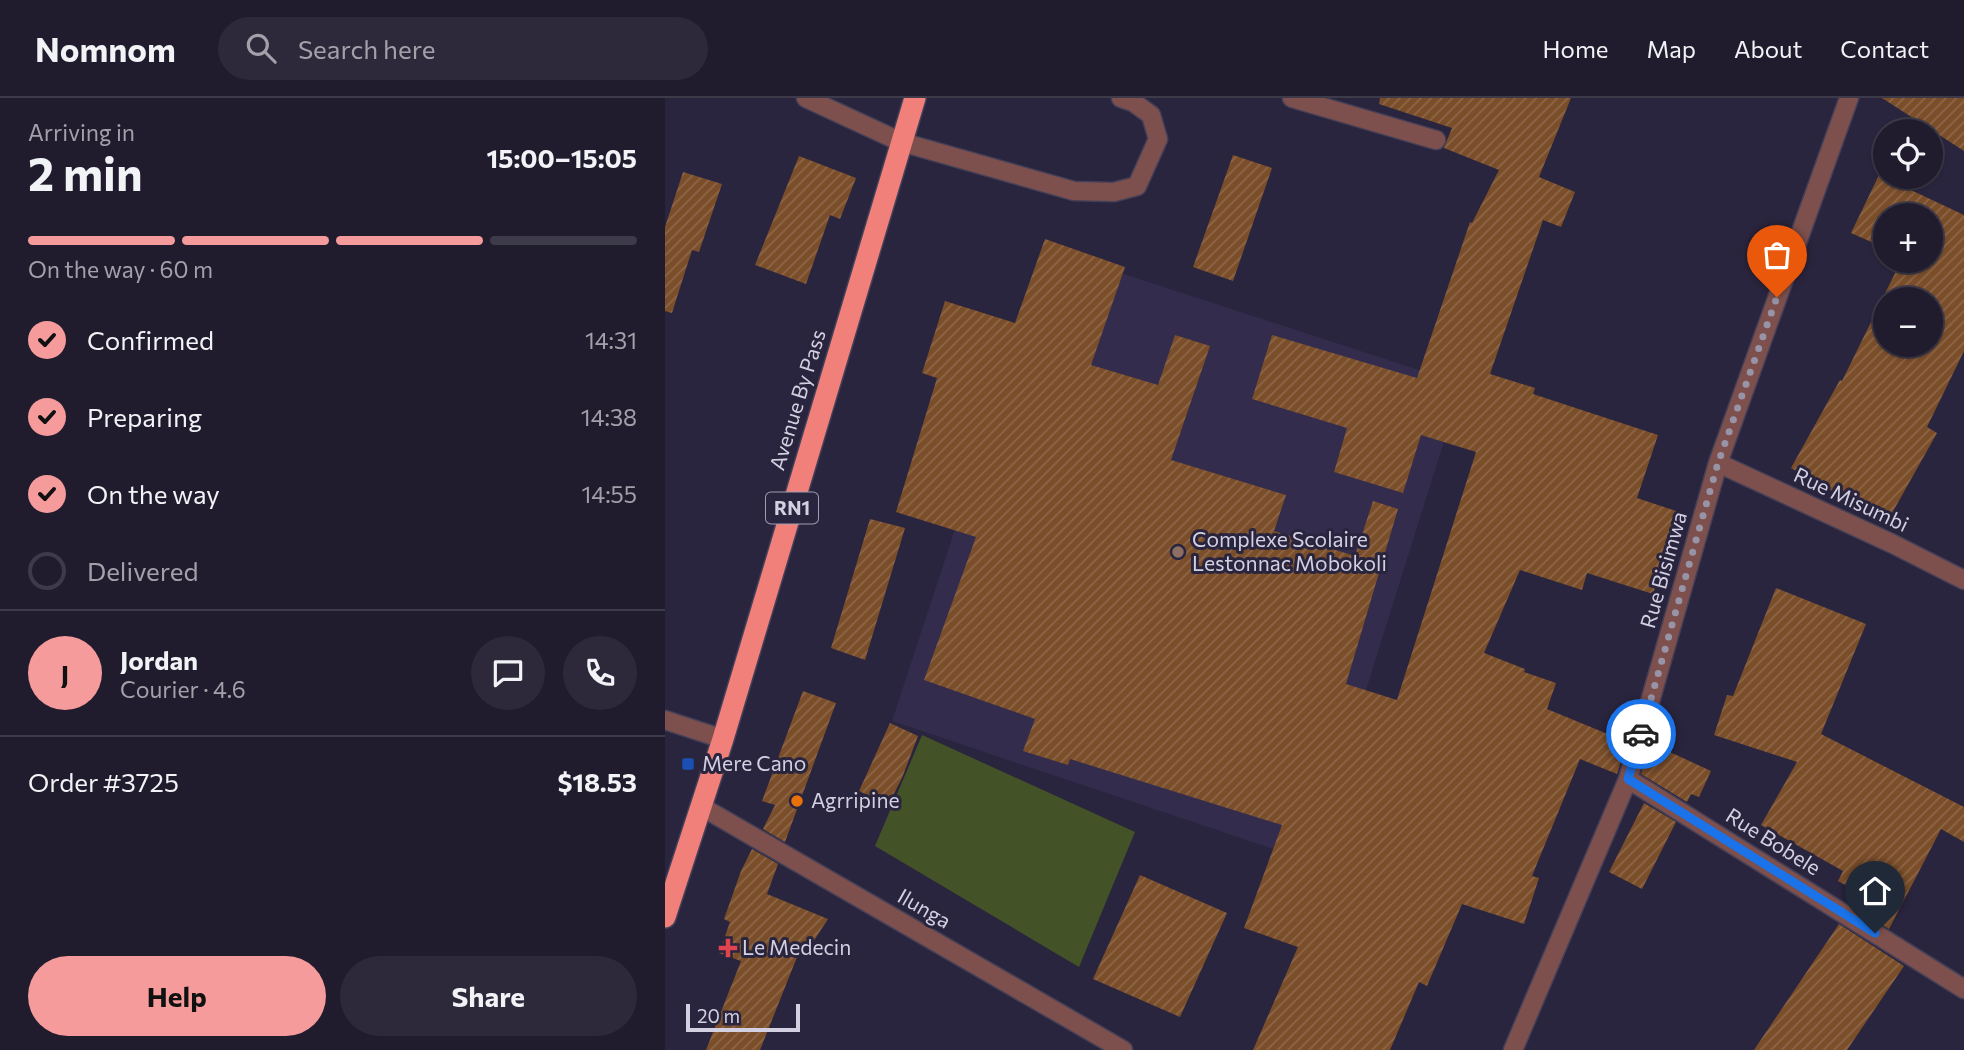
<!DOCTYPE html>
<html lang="en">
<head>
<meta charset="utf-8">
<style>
	:root { --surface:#201c2e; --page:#2d293a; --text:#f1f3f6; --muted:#a2a1aa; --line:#3d3a4a; --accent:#f59b9b }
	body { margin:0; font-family:Commissioner,sans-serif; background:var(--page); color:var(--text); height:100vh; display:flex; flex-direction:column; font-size:26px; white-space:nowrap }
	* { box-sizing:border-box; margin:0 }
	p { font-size:23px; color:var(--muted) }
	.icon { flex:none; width:38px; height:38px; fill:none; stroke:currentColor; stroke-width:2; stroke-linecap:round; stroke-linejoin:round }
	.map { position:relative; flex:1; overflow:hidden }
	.drawer { display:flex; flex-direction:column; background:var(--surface); width:665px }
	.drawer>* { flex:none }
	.fabs { position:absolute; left:1208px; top:21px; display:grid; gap:14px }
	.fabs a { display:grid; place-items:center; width:70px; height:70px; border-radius:50%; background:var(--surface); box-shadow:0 2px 5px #0004,0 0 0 2px var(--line); font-size:35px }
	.scale { position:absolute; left:21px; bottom:18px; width:114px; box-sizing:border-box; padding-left:7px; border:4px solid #d3d0e1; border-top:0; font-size:19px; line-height:24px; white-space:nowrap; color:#d3d0e1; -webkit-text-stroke:5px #2a253e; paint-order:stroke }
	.pin { position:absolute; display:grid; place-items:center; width:60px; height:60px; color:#fff; margin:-72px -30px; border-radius:50% 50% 50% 0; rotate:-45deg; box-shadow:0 0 7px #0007 }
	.pin .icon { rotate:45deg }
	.courier { position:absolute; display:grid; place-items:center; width:70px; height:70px; margin:-35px; border:5px solid #1a73e8; border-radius:50%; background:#fff; color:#222; box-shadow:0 2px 9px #0007 }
	.summary em { font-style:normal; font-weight:700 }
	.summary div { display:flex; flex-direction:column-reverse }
	.summary { display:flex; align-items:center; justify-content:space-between; height:119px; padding:0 28px }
	h1 { font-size:46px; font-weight:700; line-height:52px }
	.bar { display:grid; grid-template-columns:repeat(4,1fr); gap:10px 7px; align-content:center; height:84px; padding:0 28px }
	.bar i { height:9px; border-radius:5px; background:var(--line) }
	.bar .selected { background:var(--accent) }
	.bar p { grid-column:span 4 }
	.line { display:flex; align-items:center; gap:18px; padding:0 28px; border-top:2px solid var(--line) }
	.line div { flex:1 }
	.round { display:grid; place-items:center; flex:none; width:74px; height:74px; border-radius:37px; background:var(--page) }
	ol { padding:0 28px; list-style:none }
	li { display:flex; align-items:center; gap:21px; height:77px }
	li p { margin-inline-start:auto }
	li .icon { padding:7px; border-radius:50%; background:var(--accent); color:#111; stroke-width:4 }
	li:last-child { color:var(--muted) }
	li i { width:38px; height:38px; border:4px solid var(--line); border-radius:50% }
	.action { display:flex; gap:14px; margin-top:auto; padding:14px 28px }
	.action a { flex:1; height:80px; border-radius:42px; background:var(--accent); color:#111; font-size:28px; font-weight:700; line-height:80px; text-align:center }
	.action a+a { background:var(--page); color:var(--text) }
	header { display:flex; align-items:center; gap:42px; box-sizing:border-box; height:98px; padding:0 35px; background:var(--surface); border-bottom:2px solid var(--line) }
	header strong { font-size:33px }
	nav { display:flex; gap:38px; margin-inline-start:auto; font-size:24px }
	.search { width:490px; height:63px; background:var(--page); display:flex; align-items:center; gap:18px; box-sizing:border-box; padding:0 24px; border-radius:38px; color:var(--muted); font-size:26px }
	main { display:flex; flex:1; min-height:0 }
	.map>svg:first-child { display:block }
	.built { fill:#332c4c }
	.pitch { fill:#445227 }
	.building { fill:url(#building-hatch); fill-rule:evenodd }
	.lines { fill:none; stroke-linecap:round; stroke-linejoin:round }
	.minor-casing { stroke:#454058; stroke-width:21 }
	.highway-casing { stroke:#454058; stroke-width:24 }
	.minor { stroke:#7e504d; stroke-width:18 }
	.highway { stroke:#f1807b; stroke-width:21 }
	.done { stroke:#9894a8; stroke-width:7; stroke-dasharray:0 12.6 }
	.route { stroke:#1a73e8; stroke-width:9 }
	.education-dot { fill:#8d6e63; stroke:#2a253e; stroke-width:2.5 }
	.transit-dot { fill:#1a4fb4; stroke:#2a253e; stroke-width:2.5 }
	.food-dot { fill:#e8710a; stroke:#2a253e; stroke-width:2.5 }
	.health-dot { fill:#e0444e; stroke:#2a253e; stroke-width:2.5 }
	.labels { text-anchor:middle; stroke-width:6; stroke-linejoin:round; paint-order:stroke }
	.shield { fill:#2a253e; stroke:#a09db0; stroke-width:2 }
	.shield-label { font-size:19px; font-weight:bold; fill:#d3d0e1 }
	.street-label { font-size:21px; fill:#d3d0e1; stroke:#2a253e }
	.poi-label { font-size:21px; fill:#d3d0e1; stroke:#2a253e; text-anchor:start }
</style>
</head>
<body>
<header>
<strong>Nomnom</strong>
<div class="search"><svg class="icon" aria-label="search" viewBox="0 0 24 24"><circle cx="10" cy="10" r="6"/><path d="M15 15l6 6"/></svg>Search here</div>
<nav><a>Home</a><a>Map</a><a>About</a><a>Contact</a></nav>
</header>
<main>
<section class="drawer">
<div class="summary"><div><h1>2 min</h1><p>Arriving in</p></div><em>15:00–15:05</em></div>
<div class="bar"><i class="selected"></i><i class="selected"></i><i class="selected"></i><i></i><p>On the way · 60 m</p></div>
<ol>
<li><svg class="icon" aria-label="check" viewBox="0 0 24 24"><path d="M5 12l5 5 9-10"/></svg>Confirmed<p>14:31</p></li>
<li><svg class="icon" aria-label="check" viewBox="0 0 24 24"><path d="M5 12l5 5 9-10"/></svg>Preparing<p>14:38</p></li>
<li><svg class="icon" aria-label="check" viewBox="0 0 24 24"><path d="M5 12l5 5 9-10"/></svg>On the way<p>14:55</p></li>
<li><i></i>Delivered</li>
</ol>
<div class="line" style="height:126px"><b class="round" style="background:var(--accent);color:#111">J</b><div><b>Jordan</b><p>Courier · 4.6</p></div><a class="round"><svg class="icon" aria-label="chat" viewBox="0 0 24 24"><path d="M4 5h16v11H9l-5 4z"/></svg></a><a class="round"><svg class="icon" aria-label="phone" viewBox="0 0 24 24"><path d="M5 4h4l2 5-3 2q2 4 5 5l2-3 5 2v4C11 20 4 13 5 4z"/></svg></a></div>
<div class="line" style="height:91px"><div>Order #3725</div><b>$18.53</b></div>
<div class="action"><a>Help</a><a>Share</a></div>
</section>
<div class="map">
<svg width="1299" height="952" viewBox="0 0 1299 952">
	<defs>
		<pattern id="building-hatch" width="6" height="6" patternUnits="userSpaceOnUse" patternTransform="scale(1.75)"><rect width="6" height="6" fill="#7b4e2a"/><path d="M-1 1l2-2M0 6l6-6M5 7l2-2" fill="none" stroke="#8d6649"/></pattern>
	</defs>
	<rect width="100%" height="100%" fill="#2a253e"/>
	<path class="built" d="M 382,151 L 797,286 L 647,764 L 227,623 Z"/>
	<path class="pitch" d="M 257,637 L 470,734 L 414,869 L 210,748 Z"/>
	<path class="building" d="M 715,0 L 906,0 L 874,79 L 910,94 L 896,129 L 878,122 L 825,276 L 870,290 L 868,296 L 993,337 L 972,400 L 1014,414 L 988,496 L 922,475 L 917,492 L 855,472 L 819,555 L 860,571 L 859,574 L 891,585 L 882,611 L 962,644 L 952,676 L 915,661 L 867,778 L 874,780 L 859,826 L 797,806 L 762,888 L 754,884 L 725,952 L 588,952 L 633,849 L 579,830 L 617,727 L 405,661 L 403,667 L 358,653 L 370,621 L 259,582 L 311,439 L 231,414 L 272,280 L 257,275 L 280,203 L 350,225 L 380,141 L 460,169 L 426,267 L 493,287 L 510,237 L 545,248 L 506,362 L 621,397 L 609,433 L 690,458 L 708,403 L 733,411 L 681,586 L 732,602 L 811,354 L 756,337 L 738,395 L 669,374 L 682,330 L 587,301 L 607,237 L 752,280 L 805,124 L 807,125 L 834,72 L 779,50 L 787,30 L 714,6 Z
		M 1217,0 L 1299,0 L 1299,53 Z
		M 568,57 L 607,70 L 568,183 L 528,169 Z
		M 134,58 L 191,80 L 175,121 L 165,117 L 141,186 L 90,167 Z
		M 18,74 L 57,86 L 34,154 L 27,152 L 7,215 L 0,213 L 0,129 Z
		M 1214,77 L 1299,117 L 1299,253 L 1262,329 L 1272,335 L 1222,424 L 1126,370 L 1175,282 L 1177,283 L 1236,163 L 1265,163 L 1265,117 L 1220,117 L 1220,150 L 1186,135 ZM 1220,201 L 1265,201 L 1265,247 L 1220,247 Z
		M 205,421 L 240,430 L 200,562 L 166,550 Z
		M 1111,490 L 1201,526 L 1156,636 L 1299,709 L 1299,744 L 1276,731 L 1224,831 L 1187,807 L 1195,795 L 1173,783 L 1178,773 L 1096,727 L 1132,664 L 1049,637 L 1062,597 L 1068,598 Z
		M 138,593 L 171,605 L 120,744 L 98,731 L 110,707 L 97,703 Z
		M 225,625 L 253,638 L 237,680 L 223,707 L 194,693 Z
		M 994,649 L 1046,673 L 1034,699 L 1026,696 L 1022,704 L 976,676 L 983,653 L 990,656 Z
		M 979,705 L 1011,724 L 977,791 L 944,774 Z
		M 87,751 L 113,766 L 102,796 L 163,821 L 146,847 L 138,844 L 95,952 L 41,952 L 76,863 L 54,855 L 65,824 L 59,821 L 76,773 Z
		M 475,777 L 562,815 L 515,919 L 428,881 Z
		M 1174,826 L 1239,868 L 1182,952 L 1089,952 Z"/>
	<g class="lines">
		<defs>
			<path id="minor" d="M 141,0 L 236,44 L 409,93 L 449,94 L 472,88 L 493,41 L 486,17 L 468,4 L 456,0
				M 627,0 L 771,42
				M 1053,365 L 1228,446 L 1299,482
				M 0,622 L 58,641
				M 963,681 L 1299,891
				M 37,709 L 458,952
				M 848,952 L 963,681 L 1053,365 L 1184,0"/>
			<path id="highway" d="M 0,819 L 58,641 L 250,0"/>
		</defs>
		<use href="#minor" class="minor-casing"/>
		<use href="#highway" class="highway-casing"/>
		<use href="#minor" class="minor"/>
		<use href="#highway" class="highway"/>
	</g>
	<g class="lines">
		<path class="done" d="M 976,636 L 1053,365 L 1112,199"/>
		<path class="route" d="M 976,636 L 963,681 L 1210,835"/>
	</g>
	<circle class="education-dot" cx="513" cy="454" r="7"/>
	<rect class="transit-dot" x="16" y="659" width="14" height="14" rx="3.5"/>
	<circle class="food-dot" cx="132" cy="703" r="7"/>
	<path class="health-dot" d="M59.5 839.5h7v7h7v7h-7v7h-7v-7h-7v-7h7z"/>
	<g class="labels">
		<rect class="shield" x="101" y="394.5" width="52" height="31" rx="5"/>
		<g class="shield-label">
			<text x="127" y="417">RN1</text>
		</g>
		<g class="street-label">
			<text transform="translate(133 302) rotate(-73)" y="7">Avenue By Pass</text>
			<text transform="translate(1186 402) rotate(25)" y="7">Rue Misumbi</text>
			<text transform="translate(999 472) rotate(-74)" y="7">Rue Bisimwa</text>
			<text transform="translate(1108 744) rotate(32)" y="7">Rue Bobele</text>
			<text transform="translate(259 811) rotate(30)" y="7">Ilunga</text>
		</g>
		<g class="poi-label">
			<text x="527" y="449">Complexe Scolaire<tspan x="527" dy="24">Lestonnac Mobokoli</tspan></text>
			<text x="37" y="673">Mere Cano</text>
			<text x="146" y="710">Agrripine</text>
			<text x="77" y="857">Le Medecin</text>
		</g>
	</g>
</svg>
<div class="fabs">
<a><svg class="icon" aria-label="locate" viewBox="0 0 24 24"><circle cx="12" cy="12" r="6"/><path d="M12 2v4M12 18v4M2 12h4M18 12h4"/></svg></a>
<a>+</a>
<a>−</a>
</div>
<div class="scale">20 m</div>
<div class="pin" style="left:1112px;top:199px;background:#ea580c"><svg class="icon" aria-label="bag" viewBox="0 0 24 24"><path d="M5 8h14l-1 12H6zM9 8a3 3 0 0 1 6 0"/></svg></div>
<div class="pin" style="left:1210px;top:835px;background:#1f2937"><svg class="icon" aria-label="home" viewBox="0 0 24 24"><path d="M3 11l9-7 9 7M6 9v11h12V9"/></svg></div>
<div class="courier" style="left:976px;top:636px"><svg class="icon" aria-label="car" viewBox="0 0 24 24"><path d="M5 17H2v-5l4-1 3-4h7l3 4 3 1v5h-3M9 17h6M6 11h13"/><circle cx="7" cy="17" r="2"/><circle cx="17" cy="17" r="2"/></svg></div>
</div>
</main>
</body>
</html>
